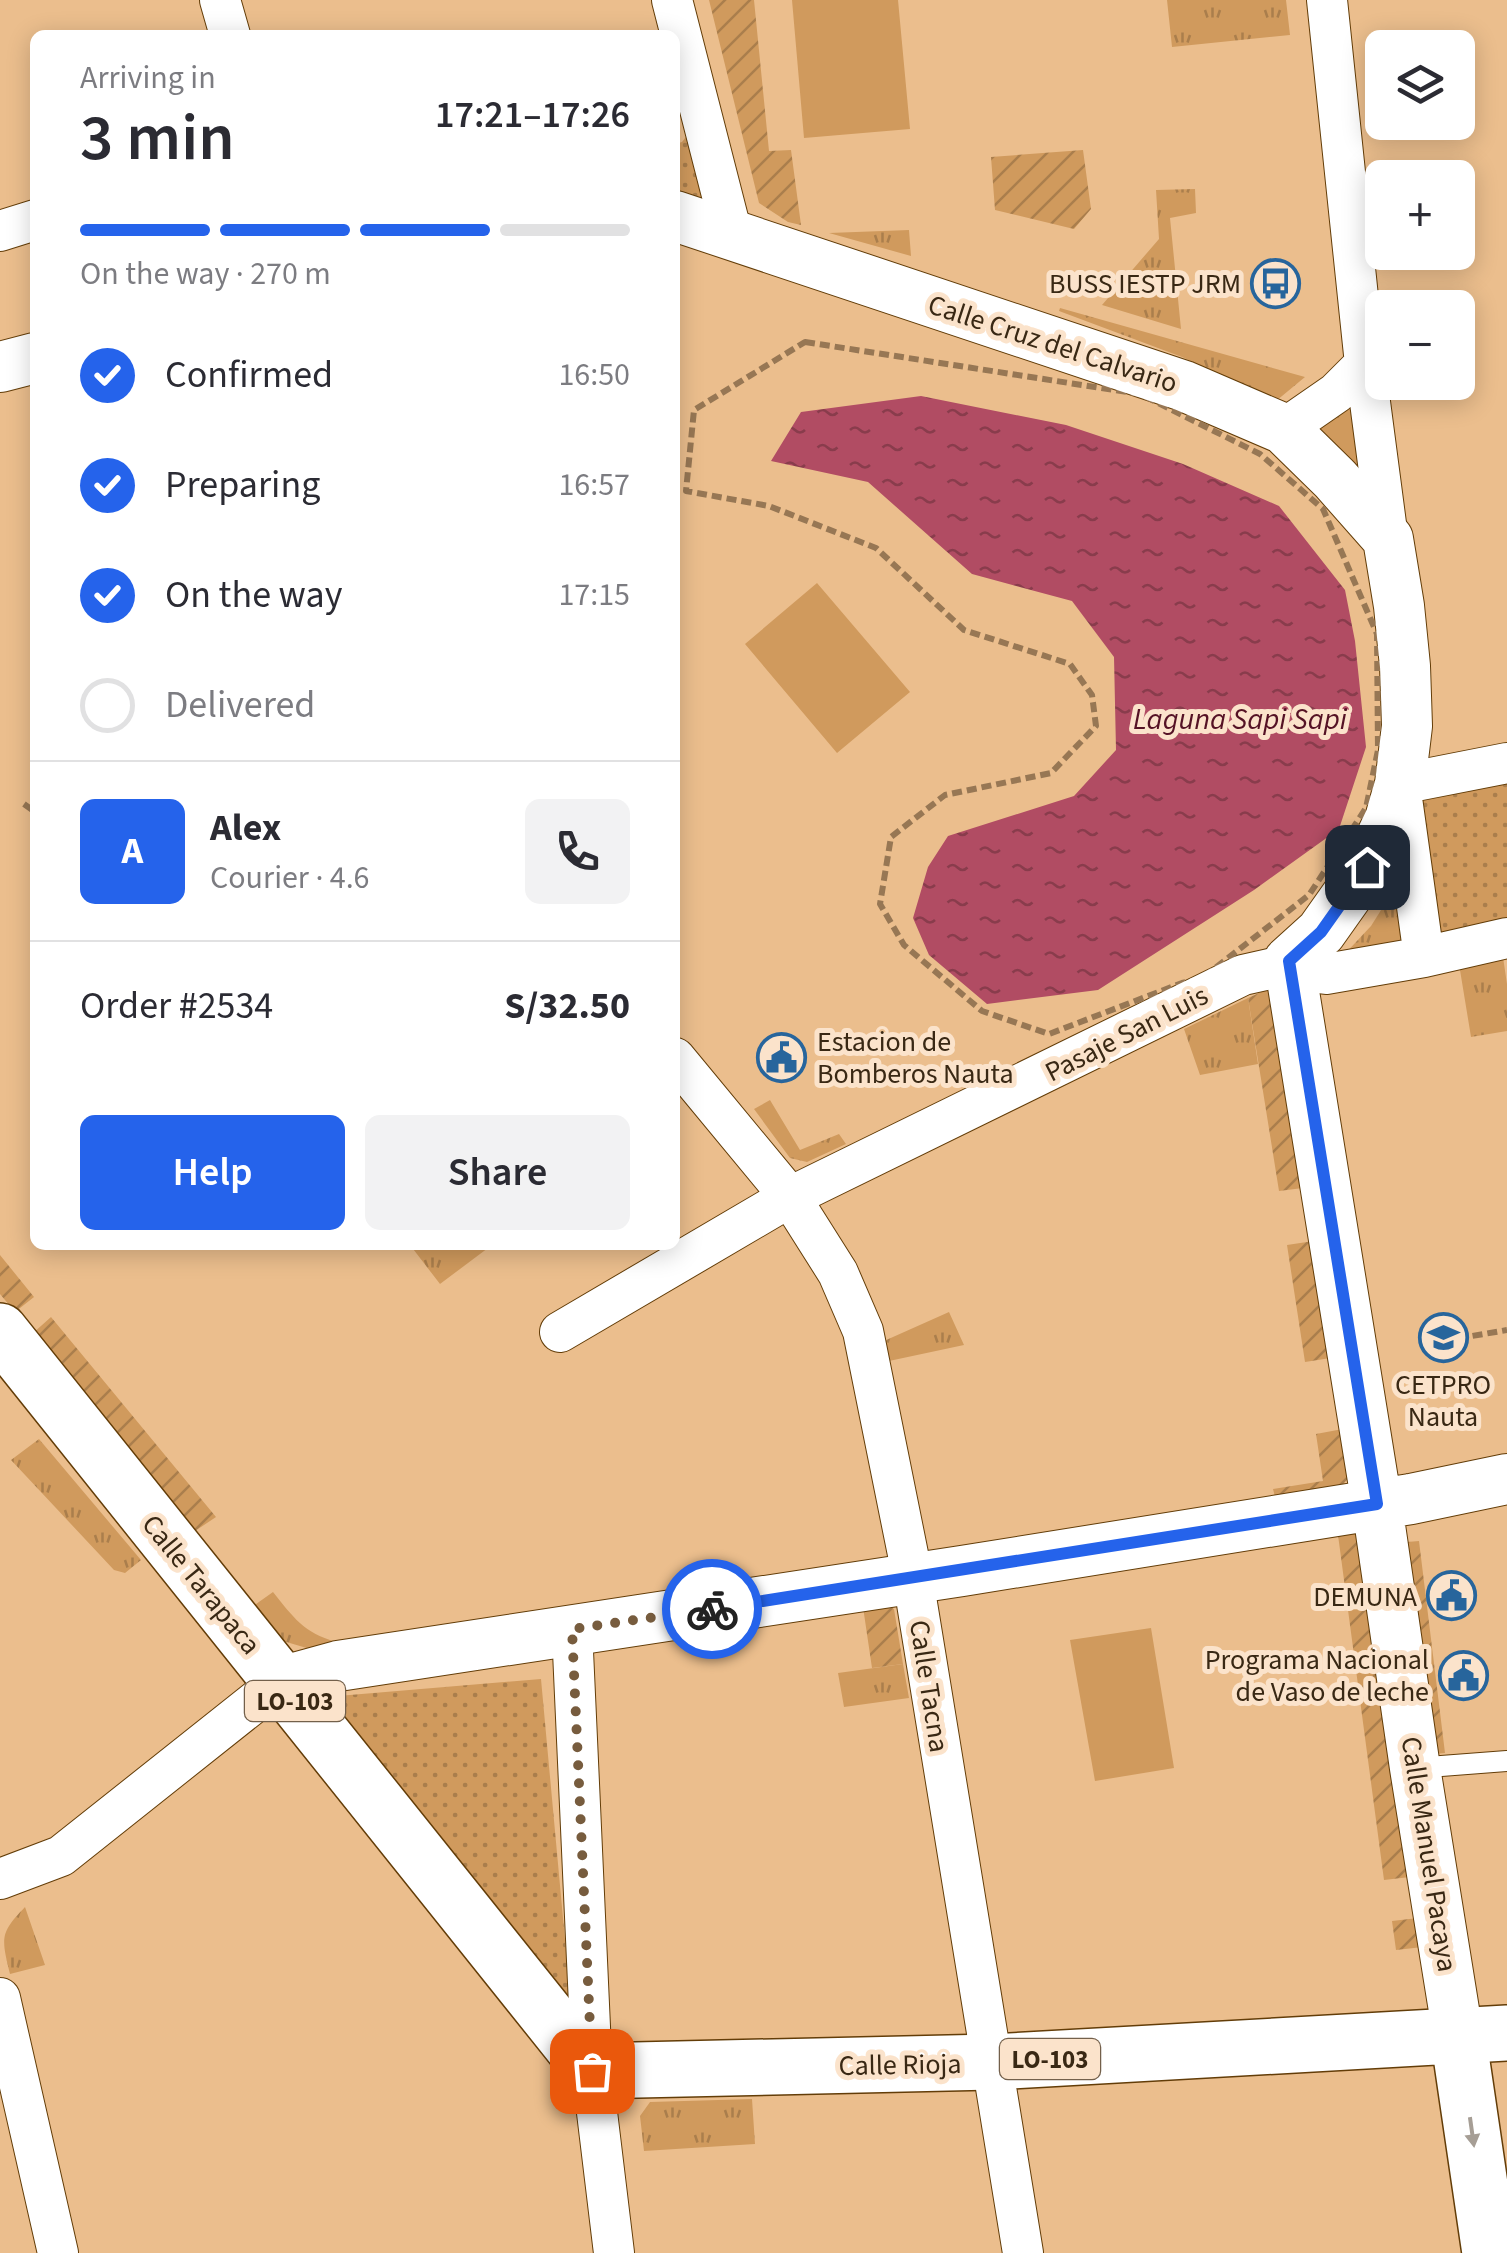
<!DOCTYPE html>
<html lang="en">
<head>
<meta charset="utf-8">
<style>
	:root { --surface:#fff; --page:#f2f2f3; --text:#2b2b33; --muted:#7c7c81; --line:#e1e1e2; --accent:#2563eb }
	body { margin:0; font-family:"Source Sans 3",sans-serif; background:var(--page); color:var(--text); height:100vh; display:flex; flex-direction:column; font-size:38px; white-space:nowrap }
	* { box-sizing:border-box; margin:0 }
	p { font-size:32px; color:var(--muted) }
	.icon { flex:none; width:55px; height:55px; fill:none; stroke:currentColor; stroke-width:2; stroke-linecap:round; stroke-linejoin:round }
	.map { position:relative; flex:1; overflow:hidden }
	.drawer { position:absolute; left:30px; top:30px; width:650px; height:1220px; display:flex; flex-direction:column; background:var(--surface); border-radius:15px; box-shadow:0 5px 25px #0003 }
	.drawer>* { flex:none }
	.controls { position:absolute; left:1365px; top:30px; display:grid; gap:20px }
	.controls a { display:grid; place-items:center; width:110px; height:110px; border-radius:15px; background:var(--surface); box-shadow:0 5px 25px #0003; font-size:50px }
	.pin { position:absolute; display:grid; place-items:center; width:85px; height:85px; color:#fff; margin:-42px; border-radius:20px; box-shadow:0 5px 15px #0006 }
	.courier { position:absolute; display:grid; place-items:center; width:100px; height:100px; margin:-50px; border:8px solid #2563eb; border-radius:50%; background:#fff; color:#222; box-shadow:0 2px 12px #0007 }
	.head em { font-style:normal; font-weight:600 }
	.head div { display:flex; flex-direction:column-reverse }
	.head { display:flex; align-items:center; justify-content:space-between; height:170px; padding:0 50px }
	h1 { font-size:65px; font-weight:600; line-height:75px }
	.bar { display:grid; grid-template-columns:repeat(4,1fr); gap:15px 10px; align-content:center; height:120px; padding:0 50px }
	.bar i { height:12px; border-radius:8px; background:var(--line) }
	.bar .current { background:var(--accent) }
	.bar p { grid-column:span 4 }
	.line { display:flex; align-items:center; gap:25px; padding:0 50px; border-top:2px solid var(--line) }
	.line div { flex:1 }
	.round { display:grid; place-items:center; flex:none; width:105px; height:105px; border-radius:15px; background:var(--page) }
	ol { padding:0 50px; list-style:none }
	li { display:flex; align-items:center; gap:30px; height:110px }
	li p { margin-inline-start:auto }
	li .icon { padding:10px; border-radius:50%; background:var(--accent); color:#fff; stroke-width:4 }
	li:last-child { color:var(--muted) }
	li i { width:55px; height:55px; border:5px solid var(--line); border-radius:50% }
	.action { display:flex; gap:20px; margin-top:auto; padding:20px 50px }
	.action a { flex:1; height:115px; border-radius:15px; background:var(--accent); color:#fff; font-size:40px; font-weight:600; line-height:115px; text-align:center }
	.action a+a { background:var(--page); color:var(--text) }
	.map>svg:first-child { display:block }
	.grass { fill:url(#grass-tufts) }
	.park { fill:url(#park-dots) }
	.garden { fill:url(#garden-furrows) }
	.pitch { fill:#d09a5d }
	.water { fill:url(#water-ripples) }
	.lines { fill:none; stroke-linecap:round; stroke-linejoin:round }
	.service-casing { stroke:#633d08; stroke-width:22 }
	.minor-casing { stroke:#633d08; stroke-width:42 }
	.tertiary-casing { stroke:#633d08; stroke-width:52 }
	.primary-casing { stroke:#633d08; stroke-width:58 }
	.path { stroke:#977754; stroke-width:6; stroke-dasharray:10 5; stroke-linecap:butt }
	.service { stroke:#fff; stroke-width:20 }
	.minor { stroke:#fff; stroke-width:40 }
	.tertiary { stroke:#fff; stroke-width:50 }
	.primary { stroke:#fff; stroke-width:55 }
	.oneway { fill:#a69e95 }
	.done { stroke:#775c3e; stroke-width:10; stroke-dasharray:0 18 }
	.route { stroke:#2563eb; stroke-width:12 }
	.labels { text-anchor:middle; stroke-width:10; stroke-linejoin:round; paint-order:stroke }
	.shield { fill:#fbe3cb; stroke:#73604b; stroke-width:2.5 }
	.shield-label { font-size:25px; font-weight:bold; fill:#392814 }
	.poi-label { font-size:28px; fill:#392814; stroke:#fbe3cb; text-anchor:end }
	.street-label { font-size:28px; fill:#392814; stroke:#fbe3cb }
	.water-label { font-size:30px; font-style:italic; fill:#551225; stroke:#fbe3cb }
</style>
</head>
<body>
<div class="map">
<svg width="1507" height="2253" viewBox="0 0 1507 2253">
	<defs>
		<pattern id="grass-tufts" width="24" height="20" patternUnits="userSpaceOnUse" patternTransform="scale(2.5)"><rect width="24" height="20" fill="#d09a5d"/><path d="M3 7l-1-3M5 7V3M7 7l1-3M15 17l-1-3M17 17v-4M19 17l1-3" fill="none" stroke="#aa7e4c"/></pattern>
		<pattern id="park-dots" width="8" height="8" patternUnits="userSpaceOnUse" patternTransform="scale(2.5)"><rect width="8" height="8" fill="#d09a5d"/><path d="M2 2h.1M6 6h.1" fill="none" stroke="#aa7e4c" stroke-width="1.8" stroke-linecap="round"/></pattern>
		<pattern id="garden-furrows" width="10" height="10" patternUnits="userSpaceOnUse" patternTransform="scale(2.5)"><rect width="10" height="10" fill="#d09a5d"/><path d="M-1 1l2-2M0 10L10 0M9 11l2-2" fill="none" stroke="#aa7e4c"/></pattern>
		<pattern id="water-ripples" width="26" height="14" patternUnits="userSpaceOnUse" patternTransform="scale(2.5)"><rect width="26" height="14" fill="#b14c63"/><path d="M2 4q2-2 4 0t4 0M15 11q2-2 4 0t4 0" fill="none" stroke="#893c4c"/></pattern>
	</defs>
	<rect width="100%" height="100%" fill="#ebbe8d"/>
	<path class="grass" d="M 1167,0 L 1286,0 L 1290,35 L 1172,47 Z
		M 1195,189 L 1196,213 L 1170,218 L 1181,329 L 1102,305 L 1159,239 L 1156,190 Z
		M 909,230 L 911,256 L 829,233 Z
		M 1060,308 L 1305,377 L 1276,401 L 1182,357 L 1059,311 Z
		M 1357,397 L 1369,487 L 1316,431 Z
		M 1400,880 L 1411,949 L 1341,958 L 1371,926 Z
		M 1503,957 L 1507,984 L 1507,1031 L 1471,1037 L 1459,964 Z
		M 1248,998 L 1258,1064 L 1200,1075 L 1184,1029 Z
		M 770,1100 L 800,1150 L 839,1134 L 846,1144 L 807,1162 L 790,1158 L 754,1109 Z
		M 410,1245 L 492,1245 L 440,1284 Z
		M 949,1312 L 964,1345 L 889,1361 L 884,1341 Z
		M 39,1439 L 141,1560 L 125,1573 L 114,1570 L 11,1460 Z
		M 273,1592 C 294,1618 303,1632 336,1642 L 310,1649 L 283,1641 L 252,1607 Z
		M 903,1664 L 909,1698 L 844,1707 L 838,1673 Z
		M 25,1907 L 45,1965 L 10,1974 C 1,1937 0,1933 25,1907 Z
		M 752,2099 L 755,2144 L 644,2151 L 640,2116 L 650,2102 Z"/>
	<path class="park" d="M 692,129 L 706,192 L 700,199 L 675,196 L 675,144 L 682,142 Z
		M 1507,778 L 1507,929 L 1435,946 L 1408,796 Z
		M 541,1679 L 571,2005 L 326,1697 Z"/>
	<path class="garden" d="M 709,0 L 754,0 L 769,151 L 791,150 L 801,225 L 788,222 L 759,203 Z
		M 1083,150 L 1091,209 L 1074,229 L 995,210 L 991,157 Z
		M 1270,988 L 1319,1186 L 1279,1191 L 1248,998 Z
		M 1320,1240 L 1337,1357 L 1305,1362 L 1287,1245 Z
		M 0,1255 L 34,1297 L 15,1312 L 0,1294 Z
		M 51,1317 L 216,1517 L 195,1531 L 32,1334 Z
		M 1348,1428 L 1350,1476 L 1337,1492 L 1277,1505 L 1273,1489 L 1323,1481 L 1316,1434 Z
		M 1362,1531 L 1410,1877 L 1384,1880 L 1338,1535 Z
		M 1419,1541 L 1445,1753 L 1435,1754 L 1407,1542 Z
		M 884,1603 L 894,1609 L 903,1664 L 872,1668 L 863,1607 Z
		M 1418,1918 L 1423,1947 L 1396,1950 L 1392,1921 Z"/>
	<path class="pitch" d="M 792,0 L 898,0 L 910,129 L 804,138 Z
		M 817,583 L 910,692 L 837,753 L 745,644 Z
		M 1151,1628 L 1174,1768 L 1095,1781 L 1070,1640 Z"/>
	<path class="water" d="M 921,396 L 1066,425 L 1183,464 L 1279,506 L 1345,590 L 1355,641 L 1366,747 L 1339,829 L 1254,890 L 1098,990 L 987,1004 L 929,955 L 913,918 L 928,867 L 948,836 L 1074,796 L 1116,750 L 1114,657 L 1072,601 L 972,574 L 868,482 L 771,461 L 801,412 Z"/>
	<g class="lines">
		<defs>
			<path id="service" d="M 1415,1768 L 1507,1761"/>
			<path id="minor" d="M 220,0 L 230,35
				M 672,0 L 732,234
				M 1327,0 L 1365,364 L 1388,539
				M 0,231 L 35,220
				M 1284,429 L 1336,393 L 1365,364
				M 1424,957 L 1400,784 L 1507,763
				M 675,1058 L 790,1197 L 838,1273 L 863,1331 L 913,1579 L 1023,2253
				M 560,1332 L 790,1197 L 1243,975 L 1274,968 L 1326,974 L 1424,957 L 1507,938
				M 572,1629 L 592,2071 L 614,2253
				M 0,1879 L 61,1856 L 280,1682
				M 0,1998 L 58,2253"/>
			<path id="tertiary" d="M 675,216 L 1184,386 L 1284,429 L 1335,479 L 1388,539 L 1399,606 L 1405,666 L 1407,726 L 1400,784 L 1390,819 L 1367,867 L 1321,932 L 1289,961 L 1377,1505 L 1415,1768 L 1458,2035
				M 0,367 L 35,358
				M 280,1682 L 338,1666 L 962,1571 L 1411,1499 L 1507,1479"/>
			<path id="primary" d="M 0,1331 L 592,2071 L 992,2062 L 1507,2033
				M 1458,2035 L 1490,2253"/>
		</defs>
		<use href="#service" class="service-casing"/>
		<use href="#minor" class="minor-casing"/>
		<use href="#tertiary" class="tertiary-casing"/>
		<use href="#primary" class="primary-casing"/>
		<path class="path" d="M 805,342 L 1140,394 L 1260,454 L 1323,509 L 1377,634 L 1378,750 L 1366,808 L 1309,895 L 1201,979 L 1182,983 L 1049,1034 L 982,1011 L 904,945 L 880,904 L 891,837 L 945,795 L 1051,773 L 1096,726 L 1092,695 L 1070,664 L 964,630 L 876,548 L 769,506 L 686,491 L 694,410 Z
			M 24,804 L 35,812
			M 1443,1341 L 1507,1330"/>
		<use href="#service" class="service"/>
		<use href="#minor" class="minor"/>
		<use href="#tertiary" class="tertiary"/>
		<use href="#primary" class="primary"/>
	</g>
	<defs><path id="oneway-solid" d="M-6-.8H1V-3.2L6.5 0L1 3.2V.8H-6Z" transform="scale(2.5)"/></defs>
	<use class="oneway" href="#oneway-solid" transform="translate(1472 2132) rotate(82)"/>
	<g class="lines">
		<path class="done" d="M 592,2071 L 572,1629 L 712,1609"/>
		<path class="route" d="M 712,1609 L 1377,1504 L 1289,961 L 1321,932 L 1367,867"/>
	</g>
	<defs>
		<symbol id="bus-ring" viewBox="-11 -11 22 22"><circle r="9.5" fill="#fbe3cb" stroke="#27659c" stroke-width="1.5"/><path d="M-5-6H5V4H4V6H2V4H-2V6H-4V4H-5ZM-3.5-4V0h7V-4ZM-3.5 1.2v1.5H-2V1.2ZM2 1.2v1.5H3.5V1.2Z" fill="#27659c"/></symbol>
		<symbol id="civic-ring" viewBox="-11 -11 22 22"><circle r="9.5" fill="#fbe3cb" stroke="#27659c" stroke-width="1.5"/><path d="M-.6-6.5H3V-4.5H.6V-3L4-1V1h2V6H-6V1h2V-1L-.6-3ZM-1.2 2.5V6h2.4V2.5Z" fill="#27659c"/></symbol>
		<symbol id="university-ring" viewBox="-11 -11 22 22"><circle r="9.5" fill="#fbe3cb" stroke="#27659c" stroke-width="1.5"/><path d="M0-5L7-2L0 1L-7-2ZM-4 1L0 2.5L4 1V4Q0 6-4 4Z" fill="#27659c"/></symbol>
	</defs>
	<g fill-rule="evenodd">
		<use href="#bus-ring" x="1248" y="256" width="55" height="55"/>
		<use href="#civic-ring" x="754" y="1030" width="55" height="55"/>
		<use href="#university-ring" x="1416" y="1310" width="55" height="55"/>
		<use href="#civic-ring" x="1424" y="1568" width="55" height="55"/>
		<use href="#civic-ring" x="1436" y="1648" width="55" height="55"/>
	</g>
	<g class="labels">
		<g class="shield">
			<rect x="245" y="1681" width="100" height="40" rx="8"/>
			<rect x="1000" y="2039" width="100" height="40" rx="8"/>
		</g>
		<g class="shield-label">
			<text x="295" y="1710">LO-103</text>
			<text x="1050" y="2068">LO-103</text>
		</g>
		<g class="poi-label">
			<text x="1241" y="293">BUSS IESTP JRM</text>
			<text x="817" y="1051" text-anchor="start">Estacion de<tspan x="817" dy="32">Bomberos Nauta</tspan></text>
			<text x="1443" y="1394" text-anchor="middle">CETPRO<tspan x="1443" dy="32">Nauta</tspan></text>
			<text x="1417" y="1606">DEMUNA</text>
			<text x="1429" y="1669">Programa Nacional<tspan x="1429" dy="32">de Vaso de leche</tspan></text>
		</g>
		<g class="street-label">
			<text transform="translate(1053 343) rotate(18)" y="10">Calle Cruz del Calvario</text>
			<text transform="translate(1126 1033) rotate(-27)" y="10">Pasaje San Luis</text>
			<text transform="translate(202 1584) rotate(51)" y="10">Calle Tarapaca</text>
			<text transform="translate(930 1686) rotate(81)" y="10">Calle Tacna</text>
			<text transform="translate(1430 1854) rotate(81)" y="10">Calle Manuel Pacaya</text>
			<text transform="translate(900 2064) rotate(-1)" y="10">Calle Rioja</text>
		</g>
		<g class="water-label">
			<text x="1240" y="729">Laguna Sapi Sapi</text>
		</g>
	</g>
</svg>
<div class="controls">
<a><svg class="icon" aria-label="layers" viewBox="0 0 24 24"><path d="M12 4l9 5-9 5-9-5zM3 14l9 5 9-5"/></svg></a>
<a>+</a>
<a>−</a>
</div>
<div class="pin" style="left:592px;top:2071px;background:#ea580c"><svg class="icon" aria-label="bag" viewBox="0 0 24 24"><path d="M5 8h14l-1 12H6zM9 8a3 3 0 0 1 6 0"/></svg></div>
<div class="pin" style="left:1367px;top:867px;background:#1f2937"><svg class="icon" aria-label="home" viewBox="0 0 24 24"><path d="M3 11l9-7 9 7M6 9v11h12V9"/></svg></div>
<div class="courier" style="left:712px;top:1609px"><svg class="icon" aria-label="bike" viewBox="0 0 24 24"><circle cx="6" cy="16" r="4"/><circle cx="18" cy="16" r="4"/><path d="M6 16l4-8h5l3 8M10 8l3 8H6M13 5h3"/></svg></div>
<section class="drawer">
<div class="head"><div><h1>3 min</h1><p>Arriving in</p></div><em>17:21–17:26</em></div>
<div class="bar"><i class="current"></i><i class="current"></i><i class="current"></i><i></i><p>On the way · 270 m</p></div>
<ol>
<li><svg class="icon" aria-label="check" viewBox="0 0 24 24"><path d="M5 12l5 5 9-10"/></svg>Confirmed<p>16:50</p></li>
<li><svg class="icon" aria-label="check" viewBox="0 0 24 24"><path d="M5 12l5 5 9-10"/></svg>Preparing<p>16:57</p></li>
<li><svg class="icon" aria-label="check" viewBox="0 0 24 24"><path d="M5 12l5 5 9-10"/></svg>On the way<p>17:15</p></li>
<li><i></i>Delivered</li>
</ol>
<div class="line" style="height:180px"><b class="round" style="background:var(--accent);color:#fff">A</b><div><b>Alex</b><p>Courier · 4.6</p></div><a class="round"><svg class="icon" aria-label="phone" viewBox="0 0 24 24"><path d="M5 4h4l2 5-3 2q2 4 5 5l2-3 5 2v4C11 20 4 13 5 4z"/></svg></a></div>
<div class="line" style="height:130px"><div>Order #2534</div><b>S/32.50</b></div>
<div class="action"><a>Help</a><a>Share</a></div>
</section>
</div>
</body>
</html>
